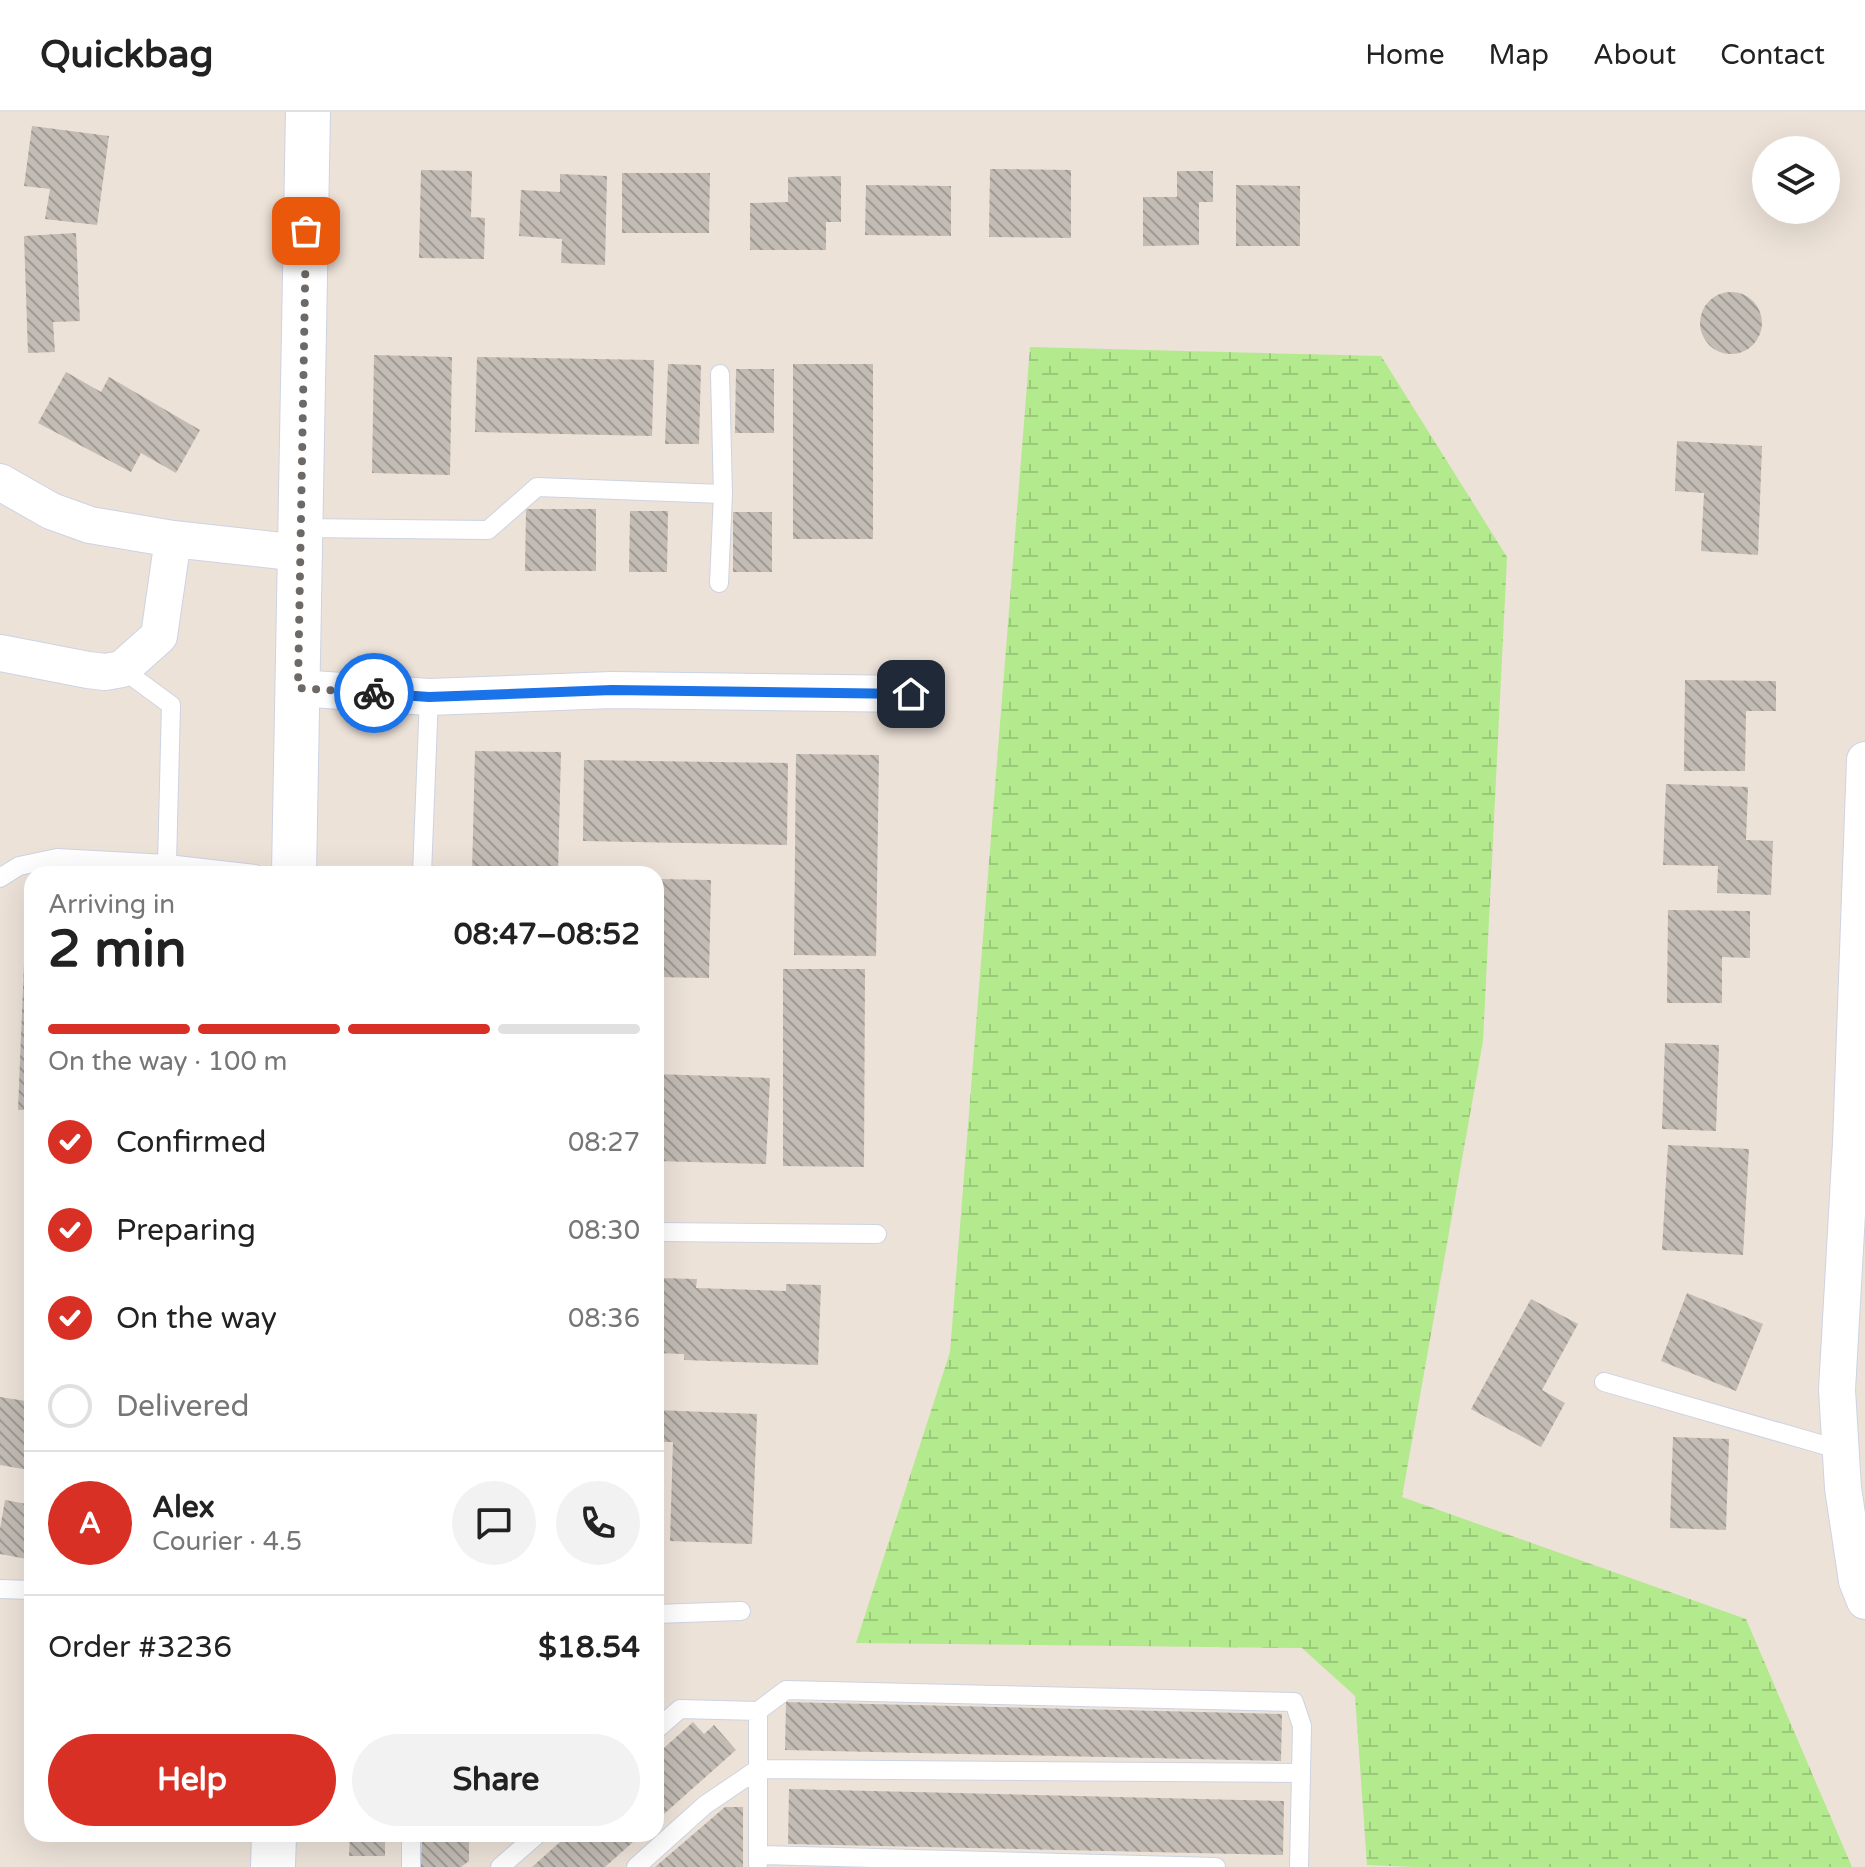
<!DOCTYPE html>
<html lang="en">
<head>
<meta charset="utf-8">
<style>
	:root { --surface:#fff; --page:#f2f2f2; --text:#222; --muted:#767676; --line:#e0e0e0; --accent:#d93025 }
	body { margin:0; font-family:"Varela Round",sans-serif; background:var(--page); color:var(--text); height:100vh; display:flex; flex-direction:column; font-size:30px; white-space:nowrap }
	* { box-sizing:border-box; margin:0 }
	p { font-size:26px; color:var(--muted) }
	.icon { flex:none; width:44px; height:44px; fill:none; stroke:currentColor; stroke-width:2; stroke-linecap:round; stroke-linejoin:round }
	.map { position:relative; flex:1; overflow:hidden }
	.details { position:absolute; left:24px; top:754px; width:640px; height:976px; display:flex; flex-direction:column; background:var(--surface); border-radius:24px; box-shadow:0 8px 32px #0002 }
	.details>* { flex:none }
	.buttons { position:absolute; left:1752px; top:24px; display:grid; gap:16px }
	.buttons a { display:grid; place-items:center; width:88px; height:88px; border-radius:50%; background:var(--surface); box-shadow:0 8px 32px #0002; font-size:40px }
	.pin { position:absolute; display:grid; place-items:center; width:68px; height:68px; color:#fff; margin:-34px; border-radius:16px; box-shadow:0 4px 12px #0006 }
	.courier { position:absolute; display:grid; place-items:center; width:80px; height:80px; margin:-40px; border:6px solid #1a73e8; border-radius:50%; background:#fff; color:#222; box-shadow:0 2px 10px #0007 }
	.summary em { font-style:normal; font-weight:800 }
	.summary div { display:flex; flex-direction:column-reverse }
	.summary { display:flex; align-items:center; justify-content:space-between; height:136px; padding:0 24px }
	h1 { font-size:52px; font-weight:800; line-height:60px }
	.bar { display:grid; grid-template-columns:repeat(4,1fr); gap:12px 8px; align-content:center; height:96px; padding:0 24px }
	.bar i { height:10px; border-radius:6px; background:var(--line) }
	.bar .current { background:var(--accent) }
	.bar p { grid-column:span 4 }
	.line { display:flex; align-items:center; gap:20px; padding:0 24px; border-top:2px solid var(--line) }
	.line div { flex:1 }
	.round { display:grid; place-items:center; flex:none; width:84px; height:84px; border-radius:42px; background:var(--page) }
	ol { padding:0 24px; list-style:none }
	li { display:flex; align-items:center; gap:24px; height:88px }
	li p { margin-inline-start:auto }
	li .icon { padding:8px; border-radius:50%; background:var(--accent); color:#fff; stroke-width:4 }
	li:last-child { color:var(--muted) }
	li i { width:44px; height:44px; border:4px solid var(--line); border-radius:50% }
	.primary-button { display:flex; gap:16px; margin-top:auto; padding:16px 24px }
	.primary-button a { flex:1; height:92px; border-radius:48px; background:var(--accent); color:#fff; font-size:32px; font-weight:800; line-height:92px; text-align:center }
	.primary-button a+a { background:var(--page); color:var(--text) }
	header { display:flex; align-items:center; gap:48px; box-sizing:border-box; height:112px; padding:0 40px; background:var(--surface); border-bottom:2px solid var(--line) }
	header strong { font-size:38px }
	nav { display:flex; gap:44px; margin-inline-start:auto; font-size:28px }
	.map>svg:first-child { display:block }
	.wetland { fill:url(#wetland-marsh) }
	.building { fill:url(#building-back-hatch) }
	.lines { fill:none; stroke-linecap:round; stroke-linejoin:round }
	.service-casing { stroke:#cdd3e3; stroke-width:20 }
	.minor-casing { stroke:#cdd3e3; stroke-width:38 }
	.tertiary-casing { stroke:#cdd3e3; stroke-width:46 }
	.service { stroke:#fff; stroke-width:18 }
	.minor { stroke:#fff; stroke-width:36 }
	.tertiary { stroke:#fff; stroke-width:44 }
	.done { stroke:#6d6966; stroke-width:8; stroke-dasharray:0 14.4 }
	.route { stroke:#1a73e8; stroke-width:10 }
</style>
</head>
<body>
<header>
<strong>Quickbag</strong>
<nav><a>Home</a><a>Map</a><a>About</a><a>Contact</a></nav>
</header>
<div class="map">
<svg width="1865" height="1755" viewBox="0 0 1865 1755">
	<defs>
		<pattern id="wetland-marsh" width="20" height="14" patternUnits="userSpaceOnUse" patternTransform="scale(2)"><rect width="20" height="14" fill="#b3ea8d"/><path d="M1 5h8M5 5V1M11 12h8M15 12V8" fill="none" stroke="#9ac97a"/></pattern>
		<pattern id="building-back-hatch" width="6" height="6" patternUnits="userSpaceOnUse" patternTransform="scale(2)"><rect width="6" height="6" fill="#c3bcb5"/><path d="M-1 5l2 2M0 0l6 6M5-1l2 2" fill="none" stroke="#9e9993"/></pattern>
	</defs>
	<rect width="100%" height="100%" fill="#ece2d8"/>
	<path class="wetland" d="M 1030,235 L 1381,244 L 1507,445 L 1483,929 L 1402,1385 L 1746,1507 L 1852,1755 L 1415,1755 L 1367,1753 L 1355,1584 L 1302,1536 L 856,1531 L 950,1240 Z"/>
	<path class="building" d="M 32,14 L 109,24 L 97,113 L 45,107 L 50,77 L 24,74 Z
		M 990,57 L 1071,58 L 1071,126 L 989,125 Z
		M 421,58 L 472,59 L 471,105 L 485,106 L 484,147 L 419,146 Z
		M 1177,59 L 1213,59 L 1213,90 L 1199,90 L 1199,133 L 1143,134 L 1143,85 L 1177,85 Z
		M 622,61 L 710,61 L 709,121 L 622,121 Z
		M 560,62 L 607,64 L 605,153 L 561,151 L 562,127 L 519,124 L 521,78 L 560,80 Z
		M 841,64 L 841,110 L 826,110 L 826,138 L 750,138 L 750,91 L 788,90 L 788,65 Z
		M 866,73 L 951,74 L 951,124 L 865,123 Z
		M 1236,73 L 1300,74 L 1300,134 L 1236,134 Z
		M 76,121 L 80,209 L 53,210 L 55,240 L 28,241 L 24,124 Z
		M1700 211a31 31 0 1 1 62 0a31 31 0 1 1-62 0Z
		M 374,243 L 452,245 L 450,363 L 372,361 Z
		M 477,245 L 654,248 L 652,324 L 475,320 Z
		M 668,252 L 701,253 L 699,332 L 665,332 Z
		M 793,252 L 873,252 L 873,427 L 793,427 Z
		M 736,257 L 774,257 L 774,321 L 735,321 Z
		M 66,260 L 101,280 L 109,265 L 200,318 L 176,361 L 141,341 L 131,360 L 38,311 Z
		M 1677,329 L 1762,334 L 1758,443 L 1701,439 L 1704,381 L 1675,379 Z
		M 526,397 L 596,397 L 596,459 L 525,459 Z
		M 630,399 L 668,399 L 667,460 L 629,460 Z
		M 733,400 L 772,400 L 772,460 L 733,460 Z
		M 1685,568 L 1776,569 L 1776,599 L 1746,599 L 1745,659 L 1684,659 Z
		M 475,639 L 561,640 L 558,762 L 472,762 Z
		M 796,642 L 879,643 L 876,844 L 794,843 Z
		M 584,648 L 788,651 L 787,733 L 583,729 Z
		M 1666,672 L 1748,675 L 1746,728 L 1773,729 L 1771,783 L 1717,781 L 1718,754 L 1663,753 Z
		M 659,767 L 711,768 L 709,866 L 658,865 L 656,803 L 658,803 Z
		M 1668,798 L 1750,799 L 1750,846 L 1722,845 L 1722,891 L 1667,891 Z
		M 24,851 L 32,851 L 32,998 L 18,998 Z
		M 783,857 L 865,857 L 864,1055 L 783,1054 Z
		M 1665,931 L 1719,933 L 1716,1019 L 1662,1017 Z
		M 656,962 L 770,966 L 766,1052 L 656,1049 Z
		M 1668,1033 L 1749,1037 L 1743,1143 L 1662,1138 Z
		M 656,1166 L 697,1167 L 696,1176 L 786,1179 L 786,1172 L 821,1173 L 818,1253 L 684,1248 L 684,1242 L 656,1241 Z
		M 1687,1181 L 1763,1212 L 1736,1279 L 1661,1249 Z
		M 1531,1187 L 1578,1212 L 1542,1278 L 1565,1291 L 1541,1335 L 1471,1297 Z
		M 0,1285 L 32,1290 L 32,1338 L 29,1358 L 0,1353 Z
		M 656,1298 L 757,1302 L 752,1432 L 670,1429 L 673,1330 L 656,1330 Z
		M 1673,1325 L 1729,1327 L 1726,1418 L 1670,1416 Z
		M 5,1388 L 32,1393 L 32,1448 L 0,1442 L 0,1417 Z
		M 786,1590 L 1282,1602 L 1281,1649 L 785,1638 Z
		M 693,1610 L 704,1622 L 714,1613 L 736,1638 L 656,1709 L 656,1643 Z
		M 789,1677 L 1284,1689 L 1283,1743 L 788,1732 Z
		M 725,1695 L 743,1695 L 743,1755 L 655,1755 Z
		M 350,1722 L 385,1722 L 385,1744 L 349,1744 Z
		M 422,1722 L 469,1722 L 469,1749 L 461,1755 L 421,1755 Z
		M 569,1722 L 642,1722 L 605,1755 L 532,1755 Z"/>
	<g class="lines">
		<defs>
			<path id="service" d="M 301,416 L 488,418 L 537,375 L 723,382
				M 719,471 L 723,382 L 720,262
				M 122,557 L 171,593 L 167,752
				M 422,762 L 429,585
				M 0,766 L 19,754 L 57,746 L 167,752 L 255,762
				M 656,1120 L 877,1122
				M 1604,1270 L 1841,1338
				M 0,1477 L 32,1478
				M 656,1502 L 741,1499
				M 758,1599 L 758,1752
				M 656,1618 L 680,1597 L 758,1599 L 786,1578 L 1294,1590 L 1302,1614 L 1299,1755
				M 411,1722 L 411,1755
				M 758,1743 L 1216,1755
				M 500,1755 L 538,1722
				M 636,1755 L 705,1693 L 758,1657 L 1301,1661"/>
			<path id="minor" d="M 0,370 L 51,399 L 90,413 L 173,427 L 300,441
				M 0,541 L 88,558 L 105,560 L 122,557 L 159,524 L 173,427
				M 298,576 L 429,585 L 612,578 L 911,582
				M 1865,648 L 1851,1031 L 1837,1278 L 1843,1376 L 1857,1469 L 1865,1489"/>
			<path id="tertiary" d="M 294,762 L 308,0
				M 273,1755 L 274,1722"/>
		</defs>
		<use href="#service" class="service-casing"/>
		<use href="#minor" class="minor-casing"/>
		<use href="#tertiary" class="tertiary-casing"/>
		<use href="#service" class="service"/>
		<use href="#minor" class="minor"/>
		<use href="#tertiary" class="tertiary"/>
	</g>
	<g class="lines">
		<path class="done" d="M 306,119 L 298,576 L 374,581"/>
		<path class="route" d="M 374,581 L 429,585 L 612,578 L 911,582"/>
	</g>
</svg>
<div class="buttons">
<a><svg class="icon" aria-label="layers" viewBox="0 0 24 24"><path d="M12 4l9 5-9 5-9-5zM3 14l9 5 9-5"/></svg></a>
</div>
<div class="pin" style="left:306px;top:119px;background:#ea580c"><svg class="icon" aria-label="bag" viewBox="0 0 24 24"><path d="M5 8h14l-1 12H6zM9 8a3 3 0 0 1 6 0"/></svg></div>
<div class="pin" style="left:911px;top:582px;background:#1f2937"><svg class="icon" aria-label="home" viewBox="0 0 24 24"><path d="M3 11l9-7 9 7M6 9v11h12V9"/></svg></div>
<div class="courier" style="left:374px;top:581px"><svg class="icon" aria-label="bike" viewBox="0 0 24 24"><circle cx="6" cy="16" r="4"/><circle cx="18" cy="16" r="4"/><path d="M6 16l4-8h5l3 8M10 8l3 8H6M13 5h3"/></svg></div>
<section class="details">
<div class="summary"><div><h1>2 min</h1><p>Arriving in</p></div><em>08:47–08:52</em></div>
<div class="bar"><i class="current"></i><i class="current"></i><i class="current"></i><i></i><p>On the way · 100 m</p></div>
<ol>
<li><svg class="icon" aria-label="check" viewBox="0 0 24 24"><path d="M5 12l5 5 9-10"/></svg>Confirmed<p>08:27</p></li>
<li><svg class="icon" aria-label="check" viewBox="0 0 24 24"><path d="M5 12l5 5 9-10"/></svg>Preparing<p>08:30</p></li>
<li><svg class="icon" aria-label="check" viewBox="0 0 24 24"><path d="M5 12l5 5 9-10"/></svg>On the way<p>08:36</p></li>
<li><i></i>Delivered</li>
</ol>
<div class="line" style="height:144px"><b class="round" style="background:var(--accent);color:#fff">A</b><div><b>Alex</b><p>Courier · 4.5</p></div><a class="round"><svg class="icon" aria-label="chat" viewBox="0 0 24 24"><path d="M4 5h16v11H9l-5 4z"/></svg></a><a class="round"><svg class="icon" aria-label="phone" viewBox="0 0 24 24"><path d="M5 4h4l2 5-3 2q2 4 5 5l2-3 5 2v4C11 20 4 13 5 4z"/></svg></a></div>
<div class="line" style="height:104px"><div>Order #3236</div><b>$18.54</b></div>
<div class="primary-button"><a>Help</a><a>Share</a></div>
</section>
</div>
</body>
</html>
